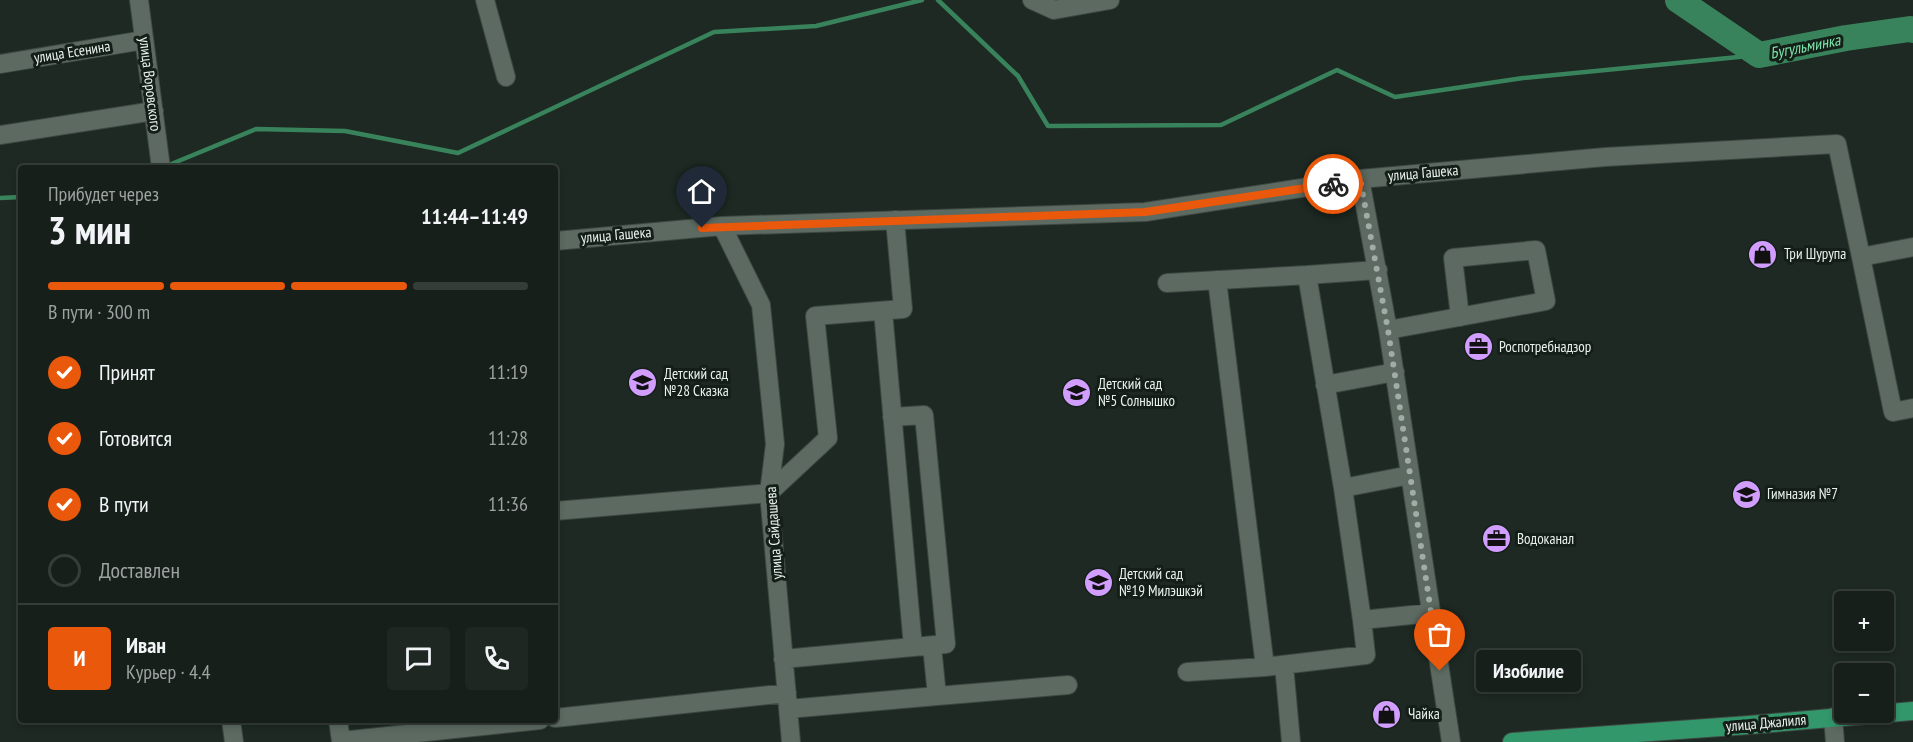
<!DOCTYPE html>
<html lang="ru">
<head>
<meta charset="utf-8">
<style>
	:root { --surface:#161f1a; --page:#1f2723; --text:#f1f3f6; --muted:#9ea2a2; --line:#353d39; --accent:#ea580c }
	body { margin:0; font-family:"PT Sans Narrow",sans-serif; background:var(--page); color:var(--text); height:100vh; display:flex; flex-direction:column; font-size:22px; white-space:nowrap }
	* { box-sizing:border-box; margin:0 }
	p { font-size:20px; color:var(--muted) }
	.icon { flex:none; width:33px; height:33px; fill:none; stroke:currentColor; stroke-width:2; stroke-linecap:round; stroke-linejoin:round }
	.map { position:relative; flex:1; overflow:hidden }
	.panel { position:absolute; left:18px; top:165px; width:540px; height:558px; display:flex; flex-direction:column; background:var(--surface); border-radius:6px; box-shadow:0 3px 9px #0003,0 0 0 2px var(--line) }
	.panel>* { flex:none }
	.tools { position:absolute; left:1834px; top:591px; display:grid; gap:12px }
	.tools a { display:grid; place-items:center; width:60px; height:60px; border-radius:6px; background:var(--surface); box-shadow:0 3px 9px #0003,0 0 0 2px var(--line); font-size:30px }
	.pin { position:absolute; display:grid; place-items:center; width:51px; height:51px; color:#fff; margin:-62px -26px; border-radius:50% 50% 50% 0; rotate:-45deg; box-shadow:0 0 6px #0007 }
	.pin .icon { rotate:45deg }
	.courier { position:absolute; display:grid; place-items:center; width:60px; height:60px; margin:-30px; border:4px solid #ea580c; border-radius:50%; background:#fff; color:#222; box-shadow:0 2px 8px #0007 }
	.bubble { position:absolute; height:42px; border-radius:6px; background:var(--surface); box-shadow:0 3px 9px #0003,0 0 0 2px var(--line); font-size:20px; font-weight:600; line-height:42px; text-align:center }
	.headline em { font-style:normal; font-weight:600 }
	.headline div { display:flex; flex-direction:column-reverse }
	.headline { display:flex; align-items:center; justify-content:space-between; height:102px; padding:0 30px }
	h1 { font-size:39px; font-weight:600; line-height:45px }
	.bar { display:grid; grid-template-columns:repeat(4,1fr); gap:9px 6px; align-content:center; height:72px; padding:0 30px }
	.bar i { height:8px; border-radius:4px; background:var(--line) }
	.bar .current { background:var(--accent) }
	.bar p { grid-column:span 4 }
	.line { display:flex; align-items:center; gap:15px; padding:0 30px; border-top:2px solid var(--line) }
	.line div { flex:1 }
	.round { display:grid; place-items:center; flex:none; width:63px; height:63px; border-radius:6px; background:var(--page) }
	ol { padding:0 30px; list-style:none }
	li { display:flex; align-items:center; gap:18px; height:66px }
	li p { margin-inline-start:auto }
	li .icon { padding:6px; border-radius:50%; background:var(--accent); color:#fff; stroke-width:4 }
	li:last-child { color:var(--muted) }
	li i { width:33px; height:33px; border:3px solid var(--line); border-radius:50% }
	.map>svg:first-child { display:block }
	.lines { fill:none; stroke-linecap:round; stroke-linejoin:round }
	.stream { stroke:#39835c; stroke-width:4.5 }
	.river { stroke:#39835c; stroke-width:26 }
	.minor-casing { stroke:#3d4741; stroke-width:20 }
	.major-casing { stroke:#3d4741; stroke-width:20 }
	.minor { stroke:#5c6a61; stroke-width:18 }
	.major { stroke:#33976c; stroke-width:18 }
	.done { stroke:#a2aca6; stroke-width:6; stroke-dasharray:0 10.8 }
	.route { stroke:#ea580c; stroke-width:8 }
	.labels { text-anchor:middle; stroke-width:6; stroke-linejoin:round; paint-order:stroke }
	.street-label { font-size:15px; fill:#eaf2ed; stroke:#141f18 }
	.poi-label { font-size:15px; fill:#eaf2ed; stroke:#141f18; text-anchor:start }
	.water-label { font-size:16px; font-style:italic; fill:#7de4ab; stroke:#141f18 }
</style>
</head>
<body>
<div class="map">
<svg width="1913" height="742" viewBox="0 0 1913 742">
	<rect width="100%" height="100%" fill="#1d2922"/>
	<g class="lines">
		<path class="stream" d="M 938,0 L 1018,76 L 1048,126 L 1221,125 L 1337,70 L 1395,97 L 1523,78 L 1759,55
			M 164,167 L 256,129 L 345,131 L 458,153 L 714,32 L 816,26 L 922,0
			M 0,198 L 21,197"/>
		<path class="river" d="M 1678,0 L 1759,55 L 1846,38 L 1910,29 L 1913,30"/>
		<defs>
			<path id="minor" d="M 139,0 L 161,168
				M 485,0 L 506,77
				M 1032,0 L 1054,10 L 1110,0
				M 0,64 L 144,40
				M 0,135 L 154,111
				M 1360,179 L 1388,330 L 1451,742
				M 722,226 L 761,305 L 775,444 L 769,493 L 791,742
				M 555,241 L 722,226 L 1145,212 L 1360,179 L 1605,157 L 1837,144 L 1861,257 L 1913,247
				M 1861,257 L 1893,412 L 1913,408
				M 1307,275 L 1378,270
				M 1217,280 L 1265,667
				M 1167,283 L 1307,275 L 1343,488 L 1362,620 L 1431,613
				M 1388,330 L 1546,301 L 1536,250 L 1453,258 L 1460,317
				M 1325,385 L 1395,372
				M 892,417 L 924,415 L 946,644 L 913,647
				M 1343,488 L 1410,475
				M 555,511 L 769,493 L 828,438 L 815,316 L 903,309 L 895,220
				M 783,659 L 913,647 L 883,311
				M 1284,665 L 1291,742
				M 1187,672 L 1265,667 L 1366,655 L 1362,620
				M 937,696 L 1068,685
				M 788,709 L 937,696 L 932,646
				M 1833,717 L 1835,742
				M 555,718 L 787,693
				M 231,720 L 234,742
				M 338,720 L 341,741 L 540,720"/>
			<path id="major" d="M 1512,742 L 1749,725 L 1913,711"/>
		</defs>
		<use href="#minor" class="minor-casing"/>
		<use href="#major" class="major-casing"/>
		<use href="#minor" class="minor"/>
		<use href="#major" class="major"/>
	</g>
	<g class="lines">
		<path class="done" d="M 1333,184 L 1360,179 L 1388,330 L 1440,671"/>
		<path class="route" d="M 702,228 L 1145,212 L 1333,184"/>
	</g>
	<defs>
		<symbol id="shop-disc" viewBox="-11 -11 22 22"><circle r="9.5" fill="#d19dfe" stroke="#141f18"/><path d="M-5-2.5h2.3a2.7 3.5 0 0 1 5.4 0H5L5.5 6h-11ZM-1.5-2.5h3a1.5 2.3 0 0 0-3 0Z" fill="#111"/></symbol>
		<symbol id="office-disc" viewBox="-11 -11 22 22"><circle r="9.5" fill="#d19dfe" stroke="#141f18"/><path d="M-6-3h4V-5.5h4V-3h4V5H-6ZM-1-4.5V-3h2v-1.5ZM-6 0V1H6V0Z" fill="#111"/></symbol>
		<symbol id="school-disc" viewBox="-11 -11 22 22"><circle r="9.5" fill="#d19dfe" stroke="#141f18"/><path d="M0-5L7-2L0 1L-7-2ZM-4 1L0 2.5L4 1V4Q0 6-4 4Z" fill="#111"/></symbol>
	</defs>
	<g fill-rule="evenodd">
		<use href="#shop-disc" x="1746" y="238" width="33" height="33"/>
		<use href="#office-disc" x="1462" y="330" width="33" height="33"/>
		<use href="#school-disc" x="626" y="366" width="33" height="33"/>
		<use href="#school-disc" x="1060" y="376" width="33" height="33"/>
		<use href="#school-disc" x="1730" y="478" width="33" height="33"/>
		<use href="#office-disc" x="1480" y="522" width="33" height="33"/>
		<use href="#school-disc" x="1082" y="566" width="33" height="33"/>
		<use href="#shop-disc" x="1370" y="698" width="33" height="33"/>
	</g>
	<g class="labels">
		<g class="street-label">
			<text transform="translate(72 52) rotate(-9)" y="5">улица Есенина</text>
			<text transform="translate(150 84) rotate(83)" y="5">улица Воровского</text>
			<text transform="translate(1423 173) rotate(-5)" y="5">улица Гашека</text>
			<text transform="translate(616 235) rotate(-5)" y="5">улица Гашека</text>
			<text transform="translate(774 533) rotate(-94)" y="5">улица Сайдашева</text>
			<text transform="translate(1766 723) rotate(-5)" y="5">улица Джалиля</text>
		</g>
		<g class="poi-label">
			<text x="1784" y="259">Три Шурупа</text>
			<text x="1499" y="352">Роспотребнадзор</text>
			<text x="664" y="379">Детский сад<tspan x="664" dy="17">№28 Сказка</tspan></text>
			<text x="1098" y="389">Детский сад<tspan x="1098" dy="17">№5 Солнышко</tspan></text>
			<text x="1767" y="499">Гимназия №7</text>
			<text x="1517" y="544">Водоканал</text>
			<text x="1119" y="579">Детский сад<tspan x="1119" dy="17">№19 Милэшкэй</tspan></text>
			<text x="1408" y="719">Чайка</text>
		</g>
		<g class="water-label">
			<text transform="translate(1805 46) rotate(-11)" y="6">Бугульминка</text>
		</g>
	</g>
</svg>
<div class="tools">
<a>+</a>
<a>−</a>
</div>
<div class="pin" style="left:1440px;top:671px;background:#ea580c"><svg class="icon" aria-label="bag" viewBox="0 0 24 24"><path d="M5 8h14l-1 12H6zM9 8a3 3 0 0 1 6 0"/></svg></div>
<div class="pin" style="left:702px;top:228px;background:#1f2937"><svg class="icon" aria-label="home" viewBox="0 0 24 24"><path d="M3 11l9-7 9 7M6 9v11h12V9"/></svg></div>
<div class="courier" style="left:1333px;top:184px"><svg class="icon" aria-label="bike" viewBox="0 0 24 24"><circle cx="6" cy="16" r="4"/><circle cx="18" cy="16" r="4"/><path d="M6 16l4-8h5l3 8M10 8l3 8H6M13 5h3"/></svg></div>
<div class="bubble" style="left:1476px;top:650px;width:105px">Изобилие</div>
<section class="panel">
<div class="headline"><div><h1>3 мин</h1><p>Прибудет через</p></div><em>11:44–11:49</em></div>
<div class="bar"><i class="current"></i><i class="current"></i><i class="current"></i><i></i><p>В пути · 300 m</p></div>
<ol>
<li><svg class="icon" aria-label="check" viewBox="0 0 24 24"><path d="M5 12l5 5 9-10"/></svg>Принят<p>11:19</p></li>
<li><svg class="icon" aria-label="check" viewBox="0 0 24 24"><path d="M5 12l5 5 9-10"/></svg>Готовится<p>11:28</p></li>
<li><svg class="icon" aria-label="check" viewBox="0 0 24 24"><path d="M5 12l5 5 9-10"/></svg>В пути<p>11:36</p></li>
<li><i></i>Доставлен</li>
</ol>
<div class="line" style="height:108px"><b class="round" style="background:var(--accent);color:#fff">И</b><div><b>Иван</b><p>Курьер · 4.4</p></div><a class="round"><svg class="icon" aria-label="chat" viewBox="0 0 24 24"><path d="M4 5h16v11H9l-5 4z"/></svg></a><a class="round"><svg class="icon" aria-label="phone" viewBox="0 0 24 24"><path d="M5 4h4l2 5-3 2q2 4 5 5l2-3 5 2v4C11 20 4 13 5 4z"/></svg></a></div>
</section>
</div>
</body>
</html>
